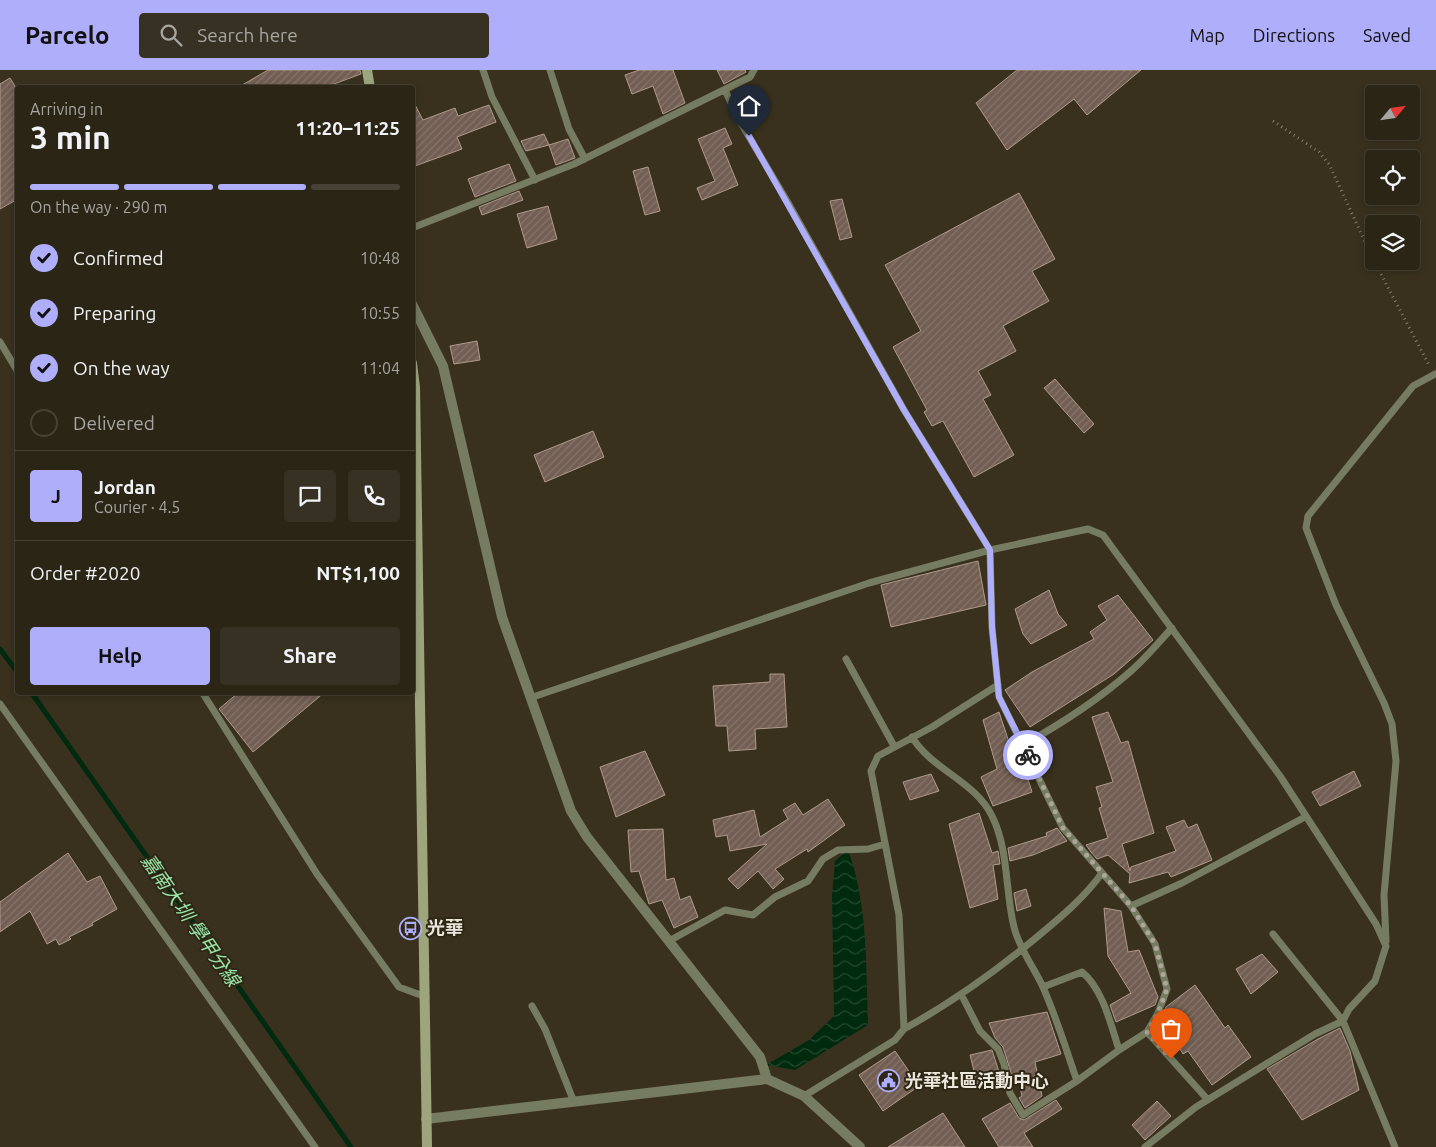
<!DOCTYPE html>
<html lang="en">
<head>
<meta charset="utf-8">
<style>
	:root { --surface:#2b2516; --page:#373123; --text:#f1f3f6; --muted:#a6a5a1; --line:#474235; --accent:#afaefa }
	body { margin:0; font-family:Ubuntu,"Noto Sans TC",sans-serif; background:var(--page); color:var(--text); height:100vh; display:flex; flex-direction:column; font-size:19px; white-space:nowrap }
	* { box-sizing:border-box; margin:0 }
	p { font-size:16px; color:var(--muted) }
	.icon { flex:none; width:28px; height:28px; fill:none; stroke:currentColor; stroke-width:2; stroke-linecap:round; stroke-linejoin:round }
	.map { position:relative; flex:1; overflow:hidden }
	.details { position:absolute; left:15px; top:15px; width:400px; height:610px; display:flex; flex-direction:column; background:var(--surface); border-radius:5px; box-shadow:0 2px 8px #0003,0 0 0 1px var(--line) }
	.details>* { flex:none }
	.needle { width:32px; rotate:61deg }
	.tools { position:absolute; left:1365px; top:15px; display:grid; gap:10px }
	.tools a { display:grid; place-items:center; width:55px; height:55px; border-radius:5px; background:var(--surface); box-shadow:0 2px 8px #0003,0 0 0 1px var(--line); font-size:25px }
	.pin { position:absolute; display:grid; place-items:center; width:42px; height:42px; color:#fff; margin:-51px -21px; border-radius:50% 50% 50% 0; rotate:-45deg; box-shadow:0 0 5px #0007 }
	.pin .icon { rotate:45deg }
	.courier { position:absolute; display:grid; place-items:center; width:50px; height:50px; margin:-25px; border:4px solid #afaefa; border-radius:50%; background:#fff; color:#222; box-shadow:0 1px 6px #0007 }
	.head em { font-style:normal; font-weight:700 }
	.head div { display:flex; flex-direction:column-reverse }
	.head { display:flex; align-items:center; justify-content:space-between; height:85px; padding:0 15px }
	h1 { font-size:32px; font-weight:700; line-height:38px }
	.bar { display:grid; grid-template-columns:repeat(4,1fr); gap:8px 5px; align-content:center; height:60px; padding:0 15px }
	.bar i { height:6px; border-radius:4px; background:var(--line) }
	.bar .on { background:var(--accent) }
	.bar p { grid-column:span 4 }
	.line { display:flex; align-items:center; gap:12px; padding:0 15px; border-top:1px solid var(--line) }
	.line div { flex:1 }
	.round { display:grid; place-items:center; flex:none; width:52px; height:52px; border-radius:5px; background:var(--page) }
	ol { padding:0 15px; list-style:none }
	li { display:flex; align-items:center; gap:15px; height:55px }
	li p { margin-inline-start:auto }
	li .icon { padding:5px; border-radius:50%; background:var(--accent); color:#111; stroke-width:4 }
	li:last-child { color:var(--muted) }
	li i { width:28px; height:28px; border:2px solid var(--line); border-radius:50% }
	.action { display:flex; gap:10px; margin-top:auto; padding:10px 15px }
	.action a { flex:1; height:58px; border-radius:5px; background:var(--accent); color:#111; font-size:20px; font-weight:700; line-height:58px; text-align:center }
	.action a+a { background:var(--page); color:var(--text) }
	header { display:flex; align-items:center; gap:30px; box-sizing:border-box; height:70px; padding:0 25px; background:var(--accent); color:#111 }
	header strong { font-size:24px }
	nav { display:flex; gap:28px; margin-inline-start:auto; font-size:18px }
	.search { width:350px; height:45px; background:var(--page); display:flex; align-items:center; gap:12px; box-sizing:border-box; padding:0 18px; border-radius:5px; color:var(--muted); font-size:19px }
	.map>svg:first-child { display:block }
	.water { fill:url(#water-waves) }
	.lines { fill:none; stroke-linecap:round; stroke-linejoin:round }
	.stream { stroke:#002a0e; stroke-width:5 }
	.building { fill:url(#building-hatch); stroke:#af9a8c }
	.path { stroke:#847d6e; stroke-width:3; stroke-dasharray:1 4; stroke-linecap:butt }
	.lane { stroke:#767c62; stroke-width:7 }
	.street { stroke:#767c62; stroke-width:10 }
	.secondary { stroke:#9da57d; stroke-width:10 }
	.done { stroke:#ada79a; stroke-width:5; stroke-dasharray:0 9 }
	.route { stroke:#afaefa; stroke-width:6 }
	.labels { text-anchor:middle; stroke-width:4; stroke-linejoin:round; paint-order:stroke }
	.poi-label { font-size:18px; font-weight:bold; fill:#ece7dc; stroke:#2f2715; text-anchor:start }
	.water-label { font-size:19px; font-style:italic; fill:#97e5a8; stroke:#2f2715 }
</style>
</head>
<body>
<header>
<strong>Parcelo</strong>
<div class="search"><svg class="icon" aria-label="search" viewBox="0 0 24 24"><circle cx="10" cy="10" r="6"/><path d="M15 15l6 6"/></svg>Search here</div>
<nav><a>Map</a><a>Directions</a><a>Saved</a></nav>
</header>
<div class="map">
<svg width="1436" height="1077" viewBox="0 0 1436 1077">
	<defs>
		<pattern id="water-waves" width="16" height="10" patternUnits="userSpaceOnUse" patternTransform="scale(1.25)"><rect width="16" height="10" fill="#002a0e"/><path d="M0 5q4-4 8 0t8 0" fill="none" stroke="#254930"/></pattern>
		<pattern id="building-hatch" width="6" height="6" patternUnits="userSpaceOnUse" patternTransform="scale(1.25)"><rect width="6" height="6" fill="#725e52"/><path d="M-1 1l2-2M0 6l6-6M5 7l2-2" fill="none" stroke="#86756a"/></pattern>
	</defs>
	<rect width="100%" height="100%" fill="#39311e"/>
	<path class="water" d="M 848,780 C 868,834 866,897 868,955 L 795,1000 L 766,995 L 809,970 L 834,946 L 832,826 L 835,791 Z"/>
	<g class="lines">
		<path class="stream" d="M 0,579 L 18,603
			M 31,622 L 351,1077"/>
	</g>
	<path class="building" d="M 268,0 L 360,0 L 361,4 L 323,18 L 237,18 Z
		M 639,0 L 673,0 L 685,33 L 663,44 L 653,16 L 632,24 L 625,5 Z
		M 717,0 L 745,0 L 746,2 L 724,14 Z
		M 1017,0 L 1141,0 L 1087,45 L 1074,29 L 1007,80 L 976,33 Z
		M 10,8 L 18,21 L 18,129 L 0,139 L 0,14 Z
		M 412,29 L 423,50 L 455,38 L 458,46 L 489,35 L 496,52 L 457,67 L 462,79 L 412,97 Z
		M 725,58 L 732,74 L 723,78 L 738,115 L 702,130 L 697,118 L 715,111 L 698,69 Z
		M 544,64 L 549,75 L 526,81 L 521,71 Z
		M 568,69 L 575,88 L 556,95 L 549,75 Z
		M 509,94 L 516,111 L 475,127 L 468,109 Z
		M 648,97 L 660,141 L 645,145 L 633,101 Z
		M 519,121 L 523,130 L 482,145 L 479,137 Z
		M 1019,123 L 1055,189 L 1032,201 L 1049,231 L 1003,256 L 1016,281 L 978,301 L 991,325 L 983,329 L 1014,385 L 974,407 L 943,351 L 932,356 L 924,342 L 927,340 L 893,277 L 921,261 L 885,195 Z
		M 842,129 L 852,167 L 840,170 L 830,131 Z
		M 548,136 L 557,169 L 527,178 L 517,144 Z
		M 477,271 L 480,290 L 454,294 L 450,276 Z
		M 1055,309 L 1094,354 L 1084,363 L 1044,318 Z
		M 593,361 L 604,387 L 545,412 L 534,385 Z
		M 978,491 L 986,535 L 891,557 L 881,515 Z
		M 1049,520 L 1058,544 L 1067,555 L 1031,574 L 1023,564 L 1015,539 Z
		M 1118,525 L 1153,570 L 1114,604 L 1030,657 L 1005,620 L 1032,602 L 1094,569 L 1090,562 L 1107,550 L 1098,536 Z
		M 770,604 L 784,604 L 787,657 L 755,659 L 756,679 L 729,681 L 727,656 L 716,656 L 713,616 L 770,612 Z
		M 239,622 L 325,622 L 253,682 L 219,639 Z
		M 999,642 L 1015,690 L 1021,687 L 1032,722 L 993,736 L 981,707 L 997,699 L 983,650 Z
		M 1108,642 L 1121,673 L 1128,671 L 1154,763 L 1122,774 L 1130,801 L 1131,797 L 1176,781 L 1166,757 L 1184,750 L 1188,758 L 1197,754 L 1212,790 L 1171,807 L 1168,802 L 1129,813 L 1130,804 L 1108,785 L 1097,789 L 1091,782 L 1086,775 L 1108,768 L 1099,738 L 1102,737 L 1096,717 L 1113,712 L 1092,647 Z
		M 645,681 L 665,725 L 616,747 L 600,697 Z
		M 1354,701 L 1361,716 L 1320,736 L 1312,722 Z
		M 931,704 L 939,721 L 910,730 L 903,712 Z
		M 828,729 L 845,755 L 808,782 L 807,779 L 775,799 L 784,809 L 773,819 L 758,801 L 738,819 L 728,809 L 767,774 L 730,781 L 727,765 L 716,767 L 713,750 L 754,740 L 760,767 L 788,749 L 783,740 L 795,733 L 803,745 Z
		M 979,743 L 992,783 L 998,781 L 1000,794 L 993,795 L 998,829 L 970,838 L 949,754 Z
		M 1057,758 L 1067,771 L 1033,785 L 1010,791 L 1008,778 L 1047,766 L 1046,763 Z
		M 663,759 L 666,810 L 674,808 L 680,830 L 690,826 L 698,847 L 674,858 L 662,830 L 649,834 L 639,801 L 631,802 L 628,760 Z
		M 68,783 L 87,812 L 100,806 L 117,839 L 92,853 L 93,855 L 69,867 L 71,869 L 59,875 L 56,869 L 47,874 L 30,841 L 0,862 L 0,832 Z
		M 1026,819 L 1031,836 L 1017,841 L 1014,823 Z
		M 1104,838 L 1121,841 L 1128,882 L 1139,880 L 1158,927 L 1155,935 L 1116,952 L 1110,935 L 1131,923 L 1108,886 Z
		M 1262,884 L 1278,902 L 1251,924 L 1236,899 Z
		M 1195,915 L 1225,958 L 1228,955 L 1251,987 L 1212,1015 L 1188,981 L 1183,984 L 1161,948 L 1166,937 Z
		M 1047,942 L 1061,984 L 1035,992 L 1042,1026 L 1025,1038 L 1019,1028 L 1022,1026 L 1017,1004 L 1012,1006 L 1003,977 L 995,968 L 989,953 Z
		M 1340,958 L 1350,981 L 1359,1020 L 1302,1050 L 1267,999 L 1318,969 Z
		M 992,980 L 1001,1008 L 973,1015 L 970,1003 L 974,1001 L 970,985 Z
		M 895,981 L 919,1016 L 883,1041 L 859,1005 Z
		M 1056,1030 L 1062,1039 L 1024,1063 L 1033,1077 L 999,1077 L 982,1049 L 1010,1033 L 1019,1048 L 1024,1050 Z
		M 1157,1031 L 1171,1046 L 1145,1070 L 1132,1055 Z
		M 943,1043 L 965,1077 L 888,1077 Z"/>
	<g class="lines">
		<path class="path" d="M 1273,51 L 1319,82 L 1329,94 L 1374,191
			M 1374,191 L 1429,295"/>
		<path class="lane" d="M 483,0 L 492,27 L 535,110
			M 550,0 L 569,59 L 585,89
			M 725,20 L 739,50 L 787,131 L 904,340 L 990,480 L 992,557 L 999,627 L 1063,758 L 1131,836 L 1155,874 L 1167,919 L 1158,943 L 1147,962 L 1208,1030
			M 412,158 L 574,94 L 750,7 L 754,0
			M 0,272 L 18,302
			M 846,589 L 894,676
			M 202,622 L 317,804 L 399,917 L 426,927
			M 530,628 L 869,513 L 990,480 L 1088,459 L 1103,465 L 1280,706 L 1376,854 L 1386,876 L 1375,911 L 1349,939 L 1343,951 L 1315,964 L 1196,1037 L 1145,1077
			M 0,634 L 315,1077
			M 912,667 C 932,700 975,711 992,746 C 1009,780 1005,821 1014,857 C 1019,878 1033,896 1042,915 C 1056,946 1066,979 1077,1011
			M 1023,675 C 1061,654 1098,630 1131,601 C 1146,588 1159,572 1172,558
			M 1131,836 L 1182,813 L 1305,747
			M 1273,864 L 1343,951 L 1395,1077
			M 669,871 L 725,840 L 753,845 L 775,827 L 808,811 L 823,789 L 838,780 L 868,779 L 885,774
			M 1386,871 L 1384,825 L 1396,691 L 1392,654 L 1384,633 L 1336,535 L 1306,458 L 1308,446 L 1413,316 L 1435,304
			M 1043,917 L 1082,902 C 1103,919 1111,955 1119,980 L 1147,962
			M 961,924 L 980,961 L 998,979 L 1004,994 L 1010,1023 L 1023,1045 L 1077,1011 L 1119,980
			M 532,936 L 545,959 L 574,1032
			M 904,959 C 951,933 996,901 1037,867 C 1061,847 1084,828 1102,803
			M 804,1026 L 895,970 L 904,959 L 899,845 L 871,701 L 878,686 L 932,657 L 998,615"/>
		<path class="street" d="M 412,234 L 443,296 L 502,547 L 571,741 L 587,767 L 760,987 L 767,1009 L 804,1026 L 860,1077
			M 426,1049 L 767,1009"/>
		<path class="secondary" d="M 367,0 L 370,18
			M 412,293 L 415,317 L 427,1077"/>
	</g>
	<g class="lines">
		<path class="done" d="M 1028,685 L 1063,758 L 1131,836 L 1155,874 L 1167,919 L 1158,943 L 1147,962 L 1171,989"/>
		<path class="route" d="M 749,66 L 904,340 L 990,480 L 992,557 L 999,627 L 1028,685"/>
	</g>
	<defs>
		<symbol id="bus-ring" viewBox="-11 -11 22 22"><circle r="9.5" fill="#2f2715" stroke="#afaefa" stroke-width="1.5"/><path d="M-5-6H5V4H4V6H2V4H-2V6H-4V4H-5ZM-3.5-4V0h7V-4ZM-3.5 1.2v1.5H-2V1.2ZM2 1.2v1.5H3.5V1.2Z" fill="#afaefa"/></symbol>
		<symbol id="civic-ring" viewBox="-11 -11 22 22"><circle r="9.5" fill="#2f2715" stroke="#afaefa" stroke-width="1.5"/><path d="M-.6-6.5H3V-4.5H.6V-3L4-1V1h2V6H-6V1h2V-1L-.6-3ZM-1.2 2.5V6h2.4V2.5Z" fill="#afaefa"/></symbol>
	</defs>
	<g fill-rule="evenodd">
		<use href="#bus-ring" x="398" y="846" width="25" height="25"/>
		<use href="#civic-ring" x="876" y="998" width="25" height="25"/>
	</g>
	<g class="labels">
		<g class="poi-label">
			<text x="427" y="864">光華</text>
			<text x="905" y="1017">光華社區活動中心</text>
		</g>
		<g class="water-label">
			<text transform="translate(191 850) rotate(55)" y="7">嘉南大圳 學甲分線</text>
		</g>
	</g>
</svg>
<div class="tools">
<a><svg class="needle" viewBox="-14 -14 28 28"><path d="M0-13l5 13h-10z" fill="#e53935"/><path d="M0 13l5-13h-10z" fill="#a6a5a1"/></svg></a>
<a><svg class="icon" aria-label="locate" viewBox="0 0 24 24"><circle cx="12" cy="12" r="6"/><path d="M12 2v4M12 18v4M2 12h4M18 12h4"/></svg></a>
<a><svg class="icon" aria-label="layers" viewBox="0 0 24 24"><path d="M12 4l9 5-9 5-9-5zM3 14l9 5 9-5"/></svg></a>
</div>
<div class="pin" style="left:1171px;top:989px;background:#ea580c"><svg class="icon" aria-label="bag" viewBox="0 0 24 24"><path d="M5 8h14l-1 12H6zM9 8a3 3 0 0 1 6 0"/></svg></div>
<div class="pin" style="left:749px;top:66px;background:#1f2937"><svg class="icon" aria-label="home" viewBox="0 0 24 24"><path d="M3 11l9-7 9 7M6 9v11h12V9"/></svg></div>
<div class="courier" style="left:1028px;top:685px"><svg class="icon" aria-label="bike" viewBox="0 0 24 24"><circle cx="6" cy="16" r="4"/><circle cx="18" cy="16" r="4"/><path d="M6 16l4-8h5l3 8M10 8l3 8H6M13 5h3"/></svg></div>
<section class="details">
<div class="head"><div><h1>3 min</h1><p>Arriving in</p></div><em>11:20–11:25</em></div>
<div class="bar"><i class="on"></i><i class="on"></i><i class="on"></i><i></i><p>On the way · 290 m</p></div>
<ol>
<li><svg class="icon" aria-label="check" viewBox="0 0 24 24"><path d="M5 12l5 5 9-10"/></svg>Confirmed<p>10:48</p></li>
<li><svg class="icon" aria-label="check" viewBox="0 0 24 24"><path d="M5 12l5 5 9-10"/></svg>Preparing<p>10:55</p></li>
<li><svg class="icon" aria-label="check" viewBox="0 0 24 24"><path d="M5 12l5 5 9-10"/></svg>On the way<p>11:04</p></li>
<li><i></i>Delivered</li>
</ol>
<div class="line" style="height:90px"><b class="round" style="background:var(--accent);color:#111">J</b><div><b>Jordan</b><p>Courier · 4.5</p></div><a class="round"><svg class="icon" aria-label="chat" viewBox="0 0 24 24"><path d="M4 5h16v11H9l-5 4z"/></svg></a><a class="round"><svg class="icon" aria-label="phone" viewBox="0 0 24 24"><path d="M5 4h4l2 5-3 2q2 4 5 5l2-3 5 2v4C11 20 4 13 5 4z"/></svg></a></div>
<div class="line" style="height:65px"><div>Order #2020</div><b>NT$1,100</b></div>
<div class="action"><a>Help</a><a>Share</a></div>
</section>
</div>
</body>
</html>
